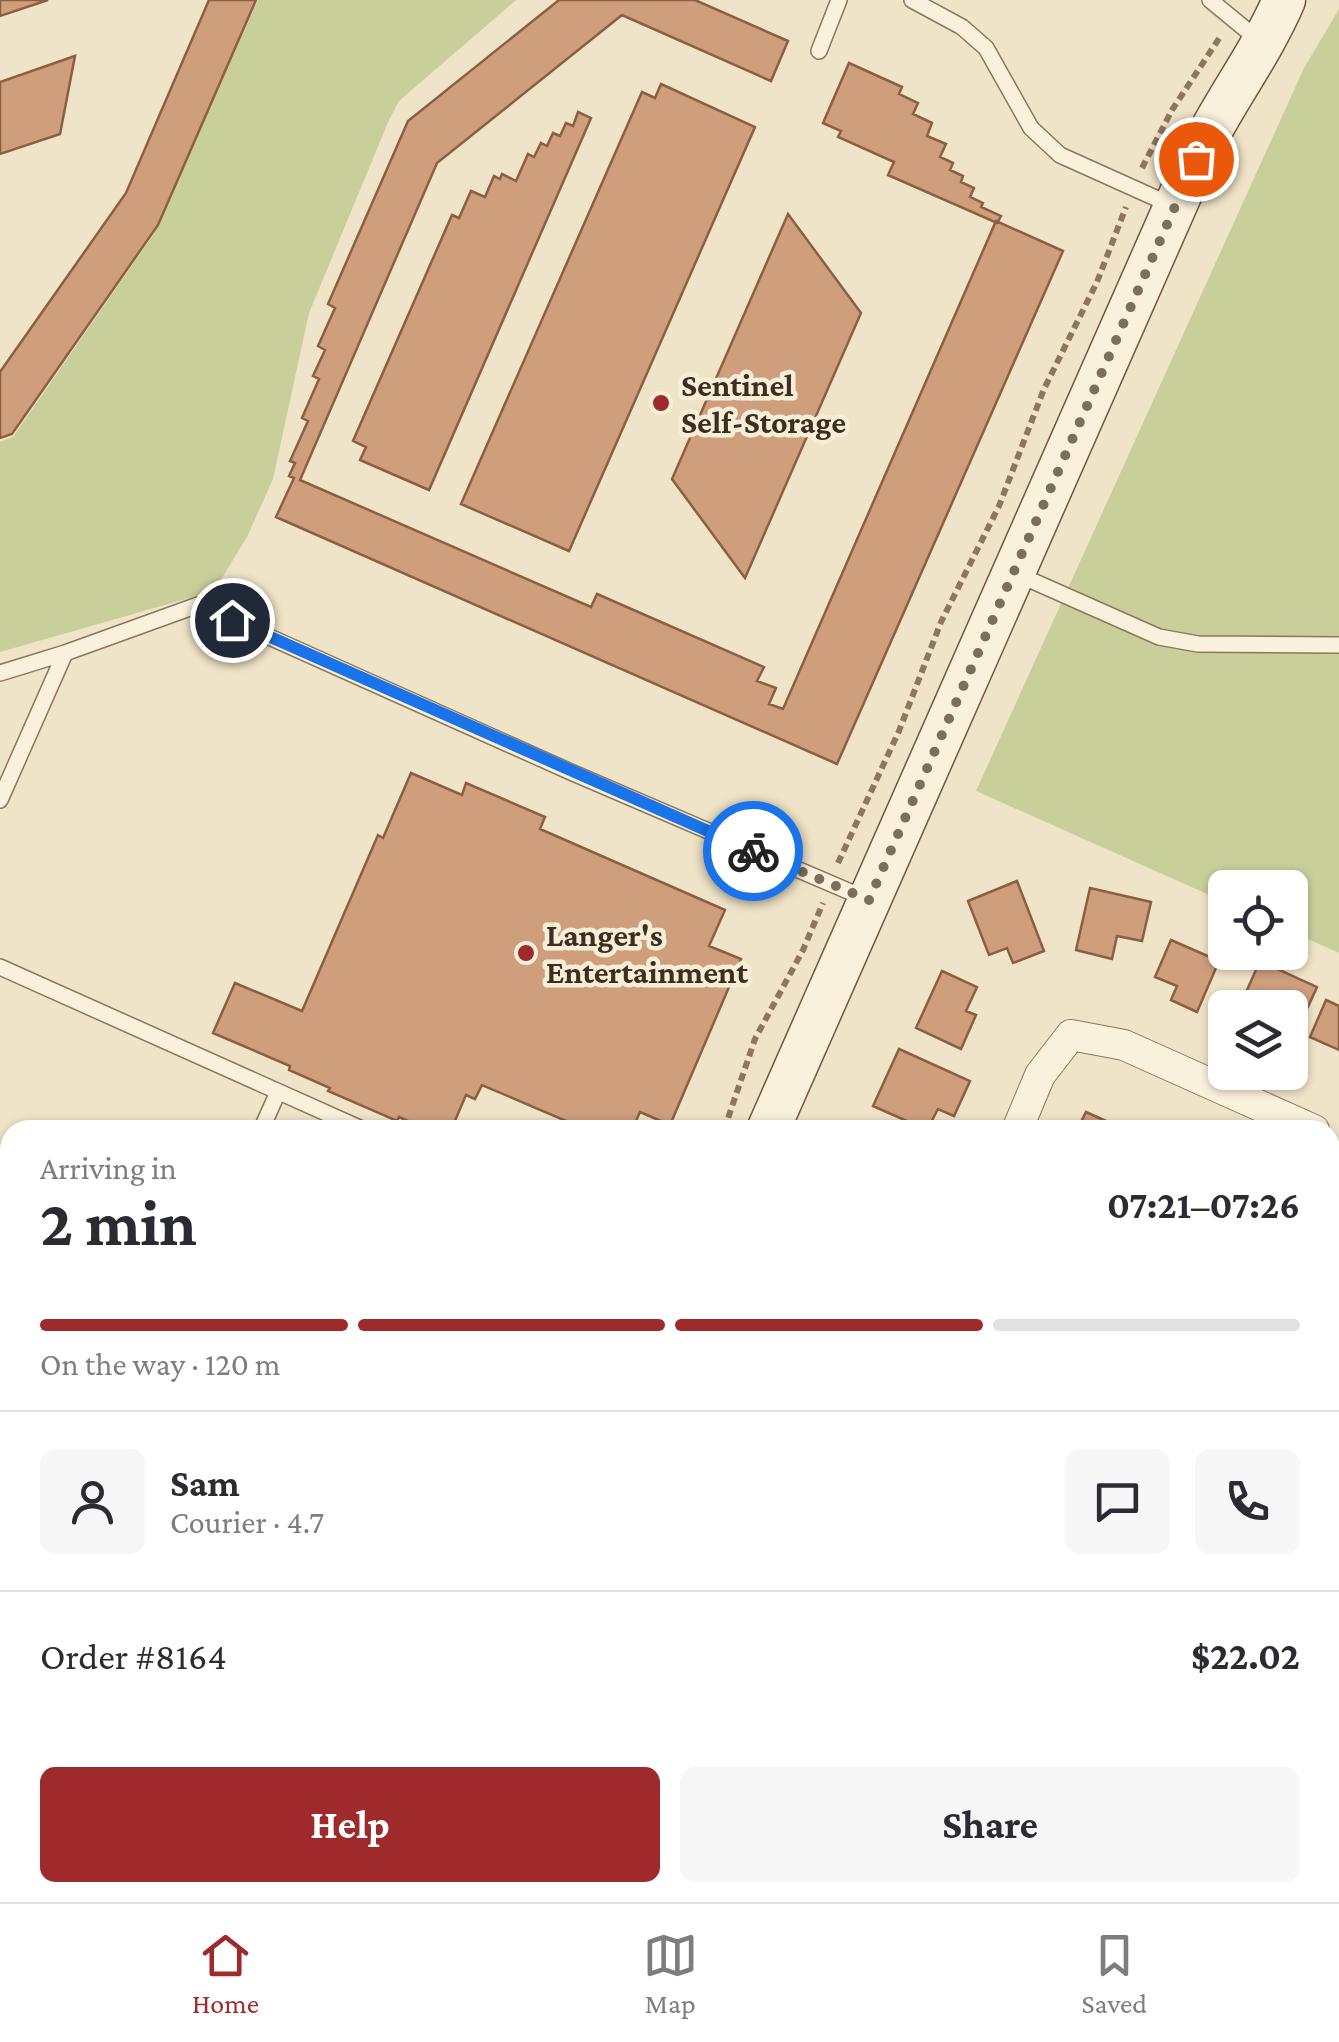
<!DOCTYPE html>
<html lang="en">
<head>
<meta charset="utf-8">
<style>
	:root { --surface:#fff; --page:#f7f7f7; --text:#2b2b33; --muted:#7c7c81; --line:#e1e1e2; --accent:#9e2a2b }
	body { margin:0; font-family:"Crimson Pro",serif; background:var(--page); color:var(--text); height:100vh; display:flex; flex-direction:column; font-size:38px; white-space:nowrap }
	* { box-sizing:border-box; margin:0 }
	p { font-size:32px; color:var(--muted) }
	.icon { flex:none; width:55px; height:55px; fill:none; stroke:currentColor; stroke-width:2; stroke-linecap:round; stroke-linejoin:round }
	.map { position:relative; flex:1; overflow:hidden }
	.details { position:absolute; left:0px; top:1120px; width:1340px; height:782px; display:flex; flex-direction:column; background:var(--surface); border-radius:30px 30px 0 0; box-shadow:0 2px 8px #0004 }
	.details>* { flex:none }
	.controls { position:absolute; left:1208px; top:870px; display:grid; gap:20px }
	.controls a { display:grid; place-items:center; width:100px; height:100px; border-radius:15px; background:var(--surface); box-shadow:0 2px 8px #0004; font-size:50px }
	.pin { position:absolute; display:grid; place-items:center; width:85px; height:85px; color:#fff; margin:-42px; border:5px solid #fff; border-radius:50%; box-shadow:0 2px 10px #0007 }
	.courier { position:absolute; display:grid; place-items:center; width:100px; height:100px; margin:-50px; border:8px solid #1a73e8; border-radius:50%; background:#fff; color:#222; box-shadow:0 2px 12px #0007 }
	.overview em { font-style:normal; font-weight:700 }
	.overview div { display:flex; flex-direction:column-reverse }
	.overview { display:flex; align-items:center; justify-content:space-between; height:170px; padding:0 40px }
	h1 { font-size:65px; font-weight:700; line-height:75px }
	.bar { display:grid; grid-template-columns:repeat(4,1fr); gap:15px 10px; align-content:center; height:120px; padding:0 40px }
	.bar i { height:12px; border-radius:8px; background:var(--line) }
	.bar .active { background:var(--accent) }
	.bar p { grid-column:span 4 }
	.line { display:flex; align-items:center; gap:25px; padding:0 40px; border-top:2px solid var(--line) }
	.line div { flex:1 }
	.round { display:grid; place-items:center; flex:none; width:105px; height:105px; border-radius:15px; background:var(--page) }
	.primary-button { display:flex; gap:20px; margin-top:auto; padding:20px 40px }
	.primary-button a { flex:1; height:115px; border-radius:15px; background:var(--accent); color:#fff; font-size:40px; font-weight:700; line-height:115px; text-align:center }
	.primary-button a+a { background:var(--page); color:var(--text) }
	.dock { display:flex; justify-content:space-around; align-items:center; height:140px; border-top:2px solid var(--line); background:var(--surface); font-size:28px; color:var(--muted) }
	.dock a { display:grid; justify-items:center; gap:5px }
	.dock .active { color:var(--accent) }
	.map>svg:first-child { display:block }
	.green { fill:#c9cf9b }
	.building { fill:#cf9f7d; stroke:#8d5f41; stroke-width:2.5 }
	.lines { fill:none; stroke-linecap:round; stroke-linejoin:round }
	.service-casing { stroke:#8d765c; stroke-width:18 }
	.minor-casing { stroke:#8d765c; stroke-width:32 }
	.tertiary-casing { stroke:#8d765c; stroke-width:40 }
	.secondary-casing { stroke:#6f573f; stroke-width:45 }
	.path { stroke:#8d765c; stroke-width:6; stroke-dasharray:8 5; stroke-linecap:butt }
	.service { stroke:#faf1dc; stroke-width:15 }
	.minor { stroke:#faf1dc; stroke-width:30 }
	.tertiary { stroke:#faf1dc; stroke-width:38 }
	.secondary { stroke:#faf1dc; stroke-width:42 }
	.done { stroke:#7c6e5b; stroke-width:10; stroke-dasharray:0 18 }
	.route { stroke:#1a73e8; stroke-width:12 }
	.poi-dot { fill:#9e2a2b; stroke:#f7eed8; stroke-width:4 }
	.labels { text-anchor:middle; stroke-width:9; stroke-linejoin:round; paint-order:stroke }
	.poi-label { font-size:32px; font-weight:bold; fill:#3d2e20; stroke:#f7eed8; text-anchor:start }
</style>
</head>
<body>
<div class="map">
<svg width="1339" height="1902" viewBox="0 0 1339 1902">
	<rect width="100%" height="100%" fill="#f0e4c8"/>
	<path class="green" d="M 258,0 L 516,0 L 399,101 L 389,120 L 309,313 L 273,479 L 247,537 L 214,591 L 0,652 L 0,442 L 13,437 L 153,235 Z
		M 1339,9 L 1339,953 L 1290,931 L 1290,888 L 1225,888 L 1225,902 L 976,791 L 1304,68 Z"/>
	<path class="building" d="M 0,0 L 48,0 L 0,16 Z
		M 209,0 L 256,0 L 158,225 L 12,434 L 0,438 L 0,372 L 126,193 Z
		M 559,0 L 695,0 L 788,41 L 771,81 L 622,15 L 437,163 L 300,480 L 591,607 L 597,594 L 764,667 L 757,681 L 776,688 L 769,704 L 783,709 L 996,221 L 1063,251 L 837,764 L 276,517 L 294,478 L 289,476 L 295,463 L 290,461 L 308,421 L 302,418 L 319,379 L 313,376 L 325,350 L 318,346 L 335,308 L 328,304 L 408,121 Z
		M 75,56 L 60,134 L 0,154 L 0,82 Z
		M 849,63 L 902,87 L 899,94 L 918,103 L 913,114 L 932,123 L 927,136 L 946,144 L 940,157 L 953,163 L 950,170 L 963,176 L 961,182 L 974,188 L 970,197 L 983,203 L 981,207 L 1001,216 L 997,223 L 888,175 L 894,162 L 838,137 L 841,131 L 823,123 Z
		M 661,84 L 755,127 L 569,551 L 461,504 L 642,92 L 655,98 Z
		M 578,112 L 591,118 L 429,490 L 360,460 L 366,447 L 353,441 L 452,215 L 459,218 L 471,191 L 485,197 L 494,176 L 500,179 L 502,174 L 516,181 L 528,154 L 534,157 L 541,143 L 547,146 L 553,133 L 560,136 L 566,123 L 573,126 Z
		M 788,214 L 861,313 L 745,578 L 672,479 Z
		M 411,773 L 462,795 L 466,783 L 545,817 L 540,829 L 725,910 L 709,946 L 741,959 L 670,1125 L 640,1112 L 632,1130 L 587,1130 L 482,1085 L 475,1099 L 466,1095 L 451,1130 L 428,1130 L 399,1117 L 397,1121 L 328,1091 L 330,1088 L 289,1070 L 290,1066 L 213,1033 L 235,983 L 302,1011 L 378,835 L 383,838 Z
		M 1017,881 L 1044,951 L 1013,963 L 1007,948 L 989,955 L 968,901 Z
		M 1090,888 L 1151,902 L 1142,941 L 1117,936 L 1112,959 L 1076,950 Z
		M 1171,940 L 1219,961 L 1197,1012 L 1171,1000 L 1177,986 L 1155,977 Z
		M 1260,961 L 1317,987 L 1296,1033 L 1290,1031 L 1290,1008 L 1239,1008 Z
		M 942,971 L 977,987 L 966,1011 L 976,1015 L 961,1049 L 916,1028 Z
		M 1326,1000 L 1339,1006 L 1339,1050 L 1310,1037 Z
		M 899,1049 L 970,1081 L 954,1116 L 938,1109 L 927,1130 L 873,1106 Z
		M 1086,1112 L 1126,1130 L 1077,1130 Z
		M 1339,1234 L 1339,1276 L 1330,1272 L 1330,1255 Z
		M 1330,1787 L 1339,1791 L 1339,1850 L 1331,1869 Z
		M 540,1892 L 623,1892 L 627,1900 L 546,1902 Z"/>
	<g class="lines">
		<defs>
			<path id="service" d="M 912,0 L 962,27 L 986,48 L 1031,128 L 1060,155 L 1171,205
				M 1210,0 L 1261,42
				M 819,51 L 839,0
				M 1017,574 L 1159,637 L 1198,644 L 1339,645
				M 0,673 L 65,653
				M 0,800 L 65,653 L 198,605 L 573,773 L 869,900
				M 0,967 L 364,1130
				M 261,1130 L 278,1092
				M 0,1354 L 10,1358
				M 0,1600 L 10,1604
				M 0,1732 L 10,1711"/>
			<path id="minor" d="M 1017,1130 L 1040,1075 L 1071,1035 L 1124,1045 L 1314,1130
				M 1330,1550 L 1339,1551
				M 823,1892 L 856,1902
				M 1209,1892 L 1241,1902
				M 1029,1902 L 1075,1892"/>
			<path id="tertiary" d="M 0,1832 L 10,1836
				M 0,1878 L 10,1882
				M 38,1892 L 79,1902
				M 225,1892 L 261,1896"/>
			<path id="secondary" d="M 768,1130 L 1196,159 C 1222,104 1260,56 1284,0
				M 366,1892 L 383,1902
				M 252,1902 L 271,1892
				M 428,1902 L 429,1892"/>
		</defs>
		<use href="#service" class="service-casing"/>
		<use href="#minor" class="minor-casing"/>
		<use href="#tertiary" class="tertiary-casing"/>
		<use href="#secondary" class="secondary-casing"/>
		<path class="path" d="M 1142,168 L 1172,110 L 1220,37
			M 838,863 L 899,731 L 941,622 L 999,506 L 1044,389 L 1097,282 L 1126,207
			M 724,1130 L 755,1039 L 803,950 L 823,903"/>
		<use href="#service" class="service"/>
		<use href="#minor" class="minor"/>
		<use href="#tertiary" class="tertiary"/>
		<use href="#secondary" class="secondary"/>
	</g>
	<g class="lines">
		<path class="done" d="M 753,851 L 869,900 L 1196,159"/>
		<path class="route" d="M 232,620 L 753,851"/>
	</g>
	<g class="poi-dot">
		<circle cx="661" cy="403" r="10"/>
		<circle cx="526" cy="953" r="10"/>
	</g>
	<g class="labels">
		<g class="poi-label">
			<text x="681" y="396">Sentinel<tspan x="681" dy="37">Self-Storage</tspan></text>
			<text x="546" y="946">Langer's<tspan x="546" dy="37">Entertainment</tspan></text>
		</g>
	</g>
</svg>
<div class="controls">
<a><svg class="icon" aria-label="locate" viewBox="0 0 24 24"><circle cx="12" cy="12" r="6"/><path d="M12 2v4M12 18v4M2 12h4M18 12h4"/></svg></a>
<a><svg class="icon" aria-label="layers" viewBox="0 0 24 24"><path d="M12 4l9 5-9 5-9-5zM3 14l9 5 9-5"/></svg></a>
</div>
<div class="pin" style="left:1196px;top:159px;background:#ea580c"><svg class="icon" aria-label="bag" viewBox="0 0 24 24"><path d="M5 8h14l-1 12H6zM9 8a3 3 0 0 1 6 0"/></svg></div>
<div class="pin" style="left:232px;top:620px;background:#1f2937"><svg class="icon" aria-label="home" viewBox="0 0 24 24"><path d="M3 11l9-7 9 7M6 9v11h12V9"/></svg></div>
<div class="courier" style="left:753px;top:851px"><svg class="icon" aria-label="bike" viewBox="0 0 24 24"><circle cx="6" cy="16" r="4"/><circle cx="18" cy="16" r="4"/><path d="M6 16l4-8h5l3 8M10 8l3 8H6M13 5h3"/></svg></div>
<section class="details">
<div class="overview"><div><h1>2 min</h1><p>Arriving in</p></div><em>07:21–07:26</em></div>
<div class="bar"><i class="active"></i><i class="active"></i><i class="active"></i><i></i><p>On the way · 120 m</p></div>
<div class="line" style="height:180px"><a class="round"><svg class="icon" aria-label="person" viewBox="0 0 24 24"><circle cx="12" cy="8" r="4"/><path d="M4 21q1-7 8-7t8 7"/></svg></a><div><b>Sam</b><p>Courier · 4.7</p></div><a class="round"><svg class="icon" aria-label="chat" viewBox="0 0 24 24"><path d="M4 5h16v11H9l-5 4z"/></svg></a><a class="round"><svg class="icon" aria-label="phone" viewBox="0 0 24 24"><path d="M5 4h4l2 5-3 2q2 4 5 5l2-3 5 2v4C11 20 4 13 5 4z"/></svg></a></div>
<div class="line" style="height:130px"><div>Order #8164</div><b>$22.02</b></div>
<div class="primary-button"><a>Help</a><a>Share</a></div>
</section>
</div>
<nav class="dock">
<a class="active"><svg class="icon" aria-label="home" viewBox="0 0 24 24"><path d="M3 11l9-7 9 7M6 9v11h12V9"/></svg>Home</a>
<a><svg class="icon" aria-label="map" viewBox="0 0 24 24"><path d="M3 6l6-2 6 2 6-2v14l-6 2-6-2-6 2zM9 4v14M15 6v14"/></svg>Map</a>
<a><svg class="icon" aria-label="saved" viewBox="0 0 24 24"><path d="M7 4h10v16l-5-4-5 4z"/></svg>Saved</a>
</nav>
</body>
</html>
